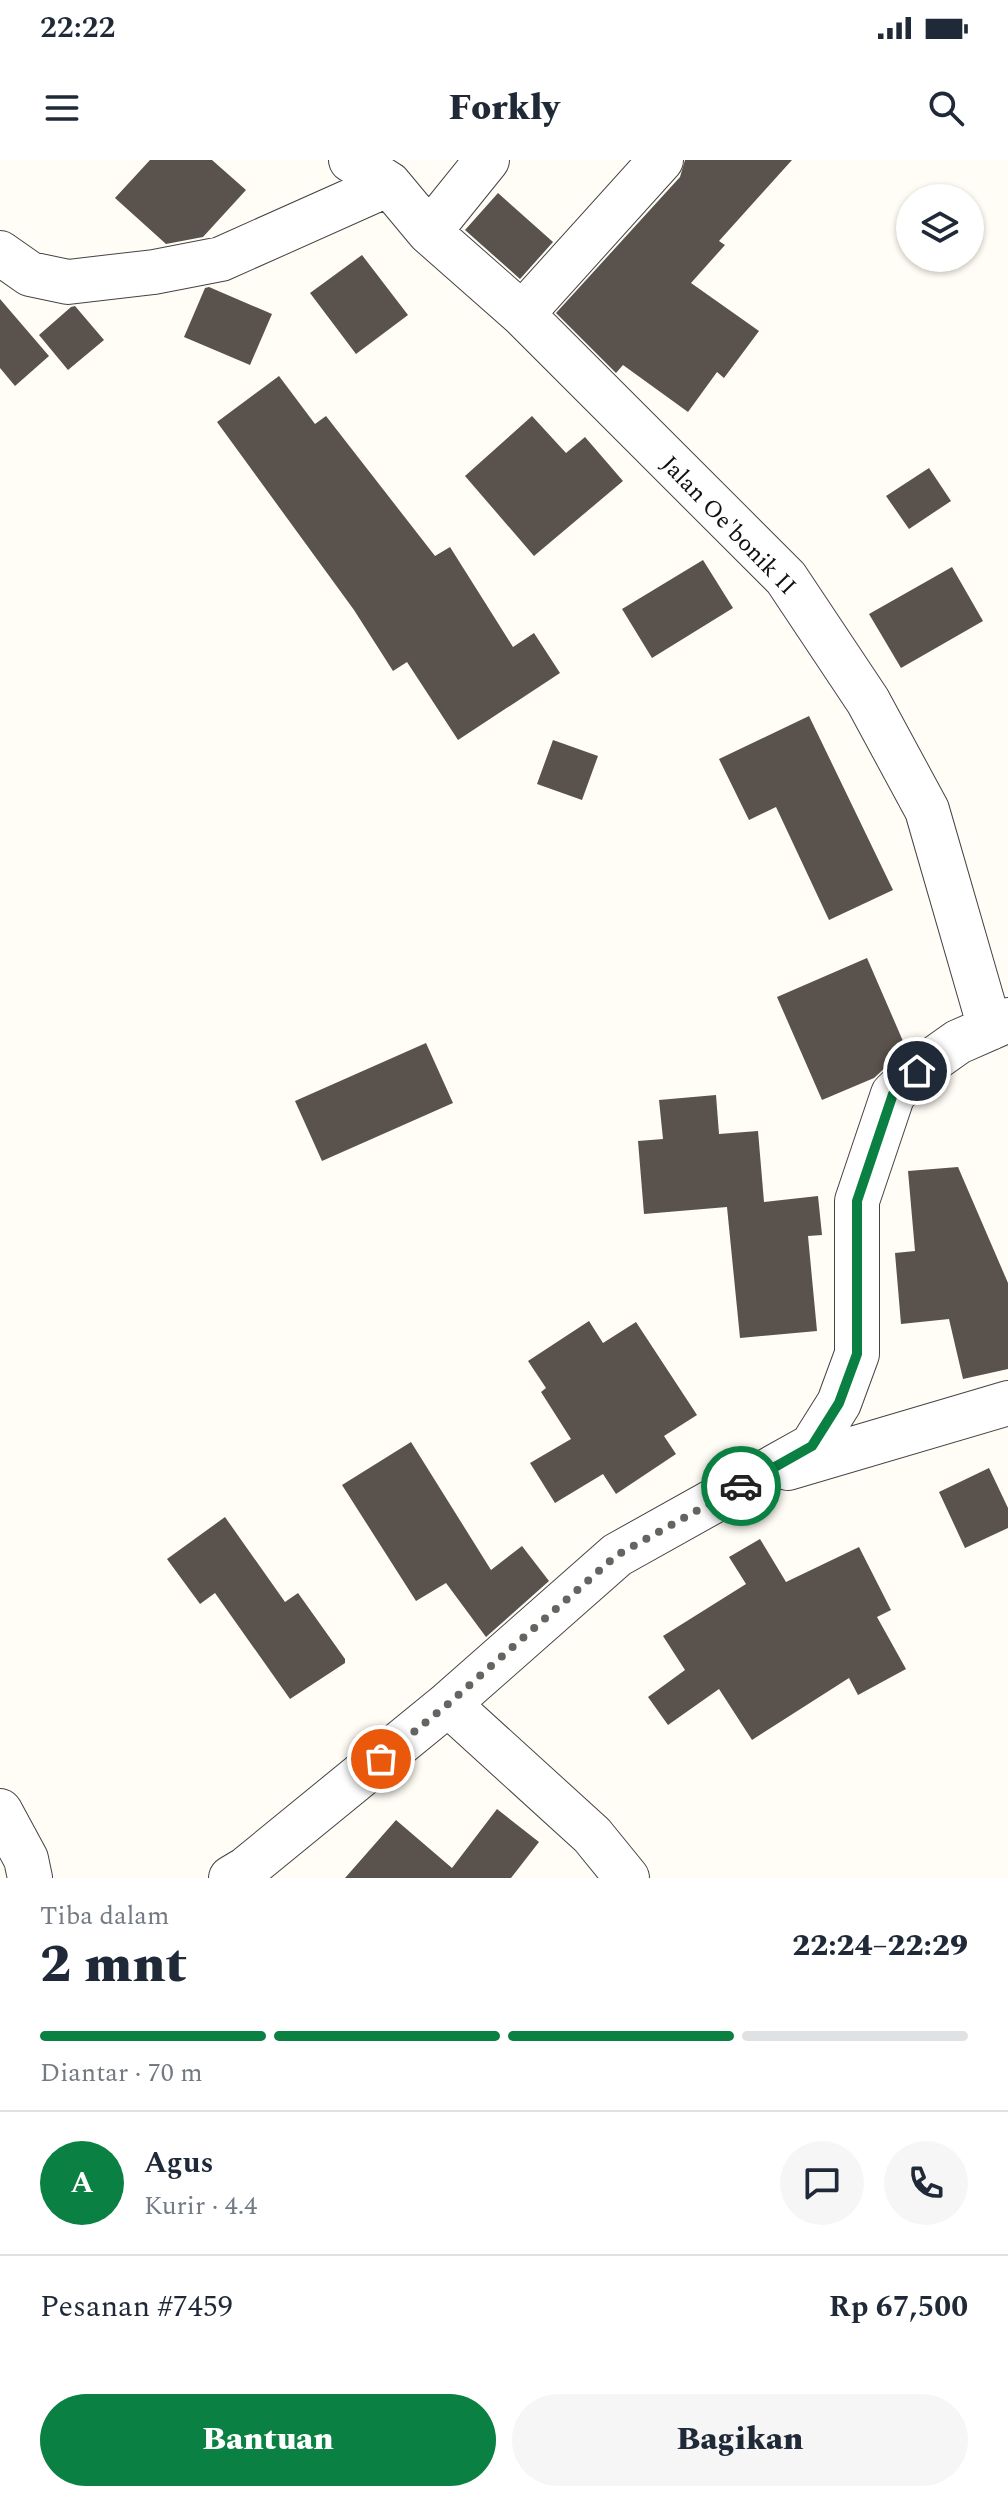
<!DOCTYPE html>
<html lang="id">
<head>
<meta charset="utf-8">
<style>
	:root { --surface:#fff; --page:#f6f6f7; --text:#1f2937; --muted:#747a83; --line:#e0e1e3; --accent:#0b8043 }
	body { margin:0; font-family:Spectral,serif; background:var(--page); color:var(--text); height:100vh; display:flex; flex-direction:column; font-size:30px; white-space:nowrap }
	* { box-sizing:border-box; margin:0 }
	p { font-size:26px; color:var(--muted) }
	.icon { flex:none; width:44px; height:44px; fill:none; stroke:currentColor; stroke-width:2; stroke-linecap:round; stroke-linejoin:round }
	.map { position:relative; height:1718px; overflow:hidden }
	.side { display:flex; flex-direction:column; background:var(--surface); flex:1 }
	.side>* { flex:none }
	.tools { position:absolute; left:896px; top:24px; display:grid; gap:16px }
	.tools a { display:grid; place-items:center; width:88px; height:88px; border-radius:50%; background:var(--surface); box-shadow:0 2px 6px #0004; font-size:40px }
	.pin { position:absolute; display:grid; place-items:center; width:68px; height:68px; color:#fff; margin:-34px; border:4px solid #fff; border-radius:50%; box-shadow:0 2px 8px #0007 }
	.courier { position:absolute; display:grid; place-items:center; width:80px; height:80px; margin:-40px; border:6px solid #0b8043; border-radius:50%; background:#fff; color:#222; box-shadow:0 2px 10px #0007 }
	.overview em { font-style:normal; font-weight:800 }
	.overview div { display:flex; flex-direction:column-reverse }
	.overview { display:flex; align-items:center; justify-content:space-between; height:136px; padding:0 40px }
	h1 { font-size:52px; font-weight:800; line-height:60px }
	.bar { display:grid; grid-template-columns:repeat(4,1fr); gap:12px 8px; align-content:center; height:96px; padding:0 40px }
	.bar i { height:10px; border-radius:6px; background:var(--line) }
	.bar .current { background:var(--accent) }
	.bar p { grid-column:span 4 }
	.line { display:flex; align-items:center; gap:20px; padding:0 40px; border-top:2px solid var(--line) }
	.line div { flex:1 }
	.round { display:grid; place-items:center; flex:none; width:84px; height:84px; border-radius:42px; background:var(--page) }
	.button { display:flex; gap:16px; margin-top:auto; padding:16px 40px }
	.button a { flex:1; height:92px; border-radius:48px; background:var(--accent); color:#fff; font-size:32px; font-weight:800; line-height:92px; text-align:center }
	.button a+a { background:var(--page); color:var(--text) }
	.status { display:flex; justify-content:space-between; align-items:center; height:56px; padding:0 40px; background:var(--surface); direction:ltr }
	.status svg { height:22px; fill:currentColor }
	header { display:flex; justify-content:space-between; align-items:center; height:104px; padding:0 40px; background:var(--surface); font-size:36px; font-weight:800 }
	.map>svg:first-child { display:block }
	.building { fill:#5a524d }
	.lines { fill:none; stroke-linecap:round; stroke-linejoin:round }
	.minor-casing { stroke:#444; stroke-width:46 }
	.minor { stroke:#fff; stroke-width:44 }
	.done { stroke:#646461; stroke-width:8; stroke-dasharray:0 14.4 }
	.route { stroke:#0b8043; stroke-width:10 }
	.labels { text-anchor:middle; stroke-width:8; stroke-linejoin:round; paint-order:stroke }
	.street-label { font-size:24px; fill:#111; stroke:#fff }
</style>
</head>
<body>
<div class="status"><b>22:22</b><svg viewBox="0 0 49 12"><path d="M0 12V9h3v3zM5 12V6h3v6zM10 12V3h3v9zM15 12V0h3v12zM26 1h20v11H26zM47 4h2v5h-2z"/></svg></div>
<header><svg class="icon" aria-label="menu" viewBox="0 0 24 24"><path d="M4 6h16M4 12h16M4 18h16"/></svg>Forkly<svg class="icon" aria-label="search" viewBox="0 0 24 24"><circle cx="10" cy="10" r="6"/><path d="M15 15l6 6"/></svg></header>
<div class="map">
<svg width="1008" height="1718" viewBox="0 0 1008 1718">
	<rect width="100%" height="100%" fill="#fffdf5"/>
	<path class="building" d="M 150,0 L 212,0 L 246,30 L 203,77 L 166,84 L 115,38 Z
		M 685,0 L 792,0 L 719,81 L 725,85 L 691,123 L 759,171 L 724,218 L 717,212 L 688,252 L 623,205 L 616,213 L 556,153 L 680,17 Z
		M 498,33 L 553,82 L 520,119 L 465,70 Z
		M 362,95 L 408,155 L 356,194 L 310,133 Z
		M 209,127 L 272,154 L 250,205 L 184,177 L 205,128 Z
		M 0,139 L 49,196 L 15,226 L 0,208 Z
		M 75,146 L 104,180 L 68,210 L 39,175 L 71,147 Z
		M 279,216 L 315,264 L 326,256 L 435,396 L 450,387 L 513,487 L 534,473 L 560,513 L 458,580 L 407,502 L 393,511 L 354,450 L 217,262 Z
		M 532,256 L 566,293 L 585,277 L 623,321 L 534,396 L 465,316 Z
		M 929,308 L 951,341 L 909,369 L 886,336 Z
		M 703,400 L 733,448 L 652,498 L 622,449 Z
		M 952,407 L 983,461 L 901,508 L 869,454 Z
		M 809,556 L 893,730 L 829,760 L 776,647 L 749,660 L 719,599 Z
		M 553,580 L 598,596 L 582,640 L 537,624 Z
		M 867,798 L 906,888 L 874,918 L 822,940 L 777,837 Z
		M 426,883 L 453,943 L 322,1001 L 295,941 Z
		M 716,935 L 719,974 L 758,971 L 764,1042 L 818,1036 L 822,1075 L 808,1076 L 817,1171 L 740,1178 L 727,1047 L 644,1054 L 638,981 L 663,979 L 659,940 Z
		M 958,1007 L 1008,1123 L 1008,1209 L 963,1219 L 949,1159 L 901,1164 L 895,1093 L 915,1091 L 908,1011 Z
		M 589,1161 L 603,1183 L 636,1162 L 697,1255 L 664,1276 L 676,1294 L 616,1334 L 603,1314 L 555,1343 L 530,1303 L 571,1279 L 541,1232 L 546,1228 L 528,1201 Z
		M 411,1282 L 491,1410 L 522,1386 L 549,1421 L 486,1477 L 446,1423 L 416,1441 L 342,1325 Z
		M 989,1308 L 1008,1348 L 1008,1368 L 965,1388 L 939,1332 Z
		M 225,1357 L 285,1442 L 298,1433 L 345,1499 L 345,1503 L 290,1539 L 215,1433 L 200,1444 L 167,1399 Z
		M 760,1379 L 786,1422 L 859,1387 L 891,1450 L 877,1457 L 906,1509 L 858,1535 L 849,1518 L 752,1580 L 719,1529 L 668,1565 L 648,1537 L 685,1510 L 663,1476 L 746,1424 L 729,1397 Z
		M 497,1649 L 539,1682 L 511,1718 L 345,1718 L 396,1660 L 452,1708 Z"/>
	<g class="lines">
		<defs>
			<path id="minor" d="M 351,0 L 389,24 L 429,72 L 522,154 L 786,418 L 868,541 L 927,650 L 990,868
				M 429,72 L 487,0
				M 0,93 L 30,114 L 68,122 L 154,112 L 221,99 L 389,24
				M 522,154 L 661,0
				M 788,1308 L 1008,1243
				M 448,1544 L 592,1675 L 627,1718
				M 0,1651 L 26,1699 L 30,1718
				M 231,1718 L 246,1709 L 448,1544 L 617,1395 L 812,1286 L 839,1243 L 857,1194 L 857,1041 L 893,934 L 917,911 L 958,882 L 1008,860"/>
		</defs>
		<use href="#minor" class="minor-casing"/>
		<use href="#minor" class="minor"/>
	</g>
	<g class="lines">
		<path class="done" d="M 381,1599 L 448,1544 L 617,1395 L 741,1326"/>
		<path class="route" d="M 741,1326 L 812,1286 L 839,1243 L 857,1194 L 857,1041 L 893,934 L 917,911"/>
	</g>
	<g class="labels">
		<g class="street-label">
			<text transform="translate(729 365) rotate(46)" y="8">Jalan Oe'bonik II</text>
		</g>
	</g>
</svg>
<div class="tools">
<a><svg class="icon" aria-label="layers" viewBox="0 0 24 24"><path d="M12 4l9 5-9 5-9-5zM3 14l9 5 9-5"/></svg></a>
</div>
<div class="pin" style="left:381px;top:1599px;background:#ea580c"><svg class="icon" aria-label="bag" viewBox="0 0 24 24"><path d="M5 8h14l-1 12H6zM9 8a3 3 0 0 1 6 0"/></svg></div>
<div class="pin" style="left:917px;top:911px;background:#1f2937"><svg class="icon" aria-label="home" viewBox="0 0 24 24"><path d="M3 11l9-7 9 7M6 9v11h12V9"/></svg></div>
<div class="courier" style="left:741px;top:1326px"><svg class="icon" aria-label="car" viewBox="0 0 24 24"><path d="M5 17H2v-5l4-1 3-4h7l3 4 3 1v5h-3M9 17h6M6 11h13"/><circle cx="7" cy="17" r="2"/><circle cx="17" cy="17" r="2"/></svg></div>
</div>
<section class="side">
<div class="overview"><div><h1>2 mnt</h1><p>Tiba dalam</p></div><em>22:24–22:29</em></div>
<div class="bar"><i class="current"></i><i class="current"></i><i class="current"></i><i></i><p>Diantar · 70 m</p></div>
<div class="line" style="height:144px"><b class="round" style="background:var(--accent);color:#fff">A</b><div><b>Agus</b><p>Kurir · 4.4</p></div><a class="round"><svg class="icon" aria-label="chat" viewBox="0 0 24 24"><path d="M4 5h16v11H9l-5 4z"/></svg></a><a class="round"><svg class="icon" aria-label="phone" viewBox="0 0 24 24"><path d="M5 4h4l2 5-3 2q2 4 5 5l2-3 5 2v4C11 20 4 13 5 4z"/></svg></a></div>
<div class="line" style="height:104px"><div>Pesanan #7459</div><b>Rp 67,500</b></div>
<div class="button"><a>Bantuan</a><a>Bagikan</a></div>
</section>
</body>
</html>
